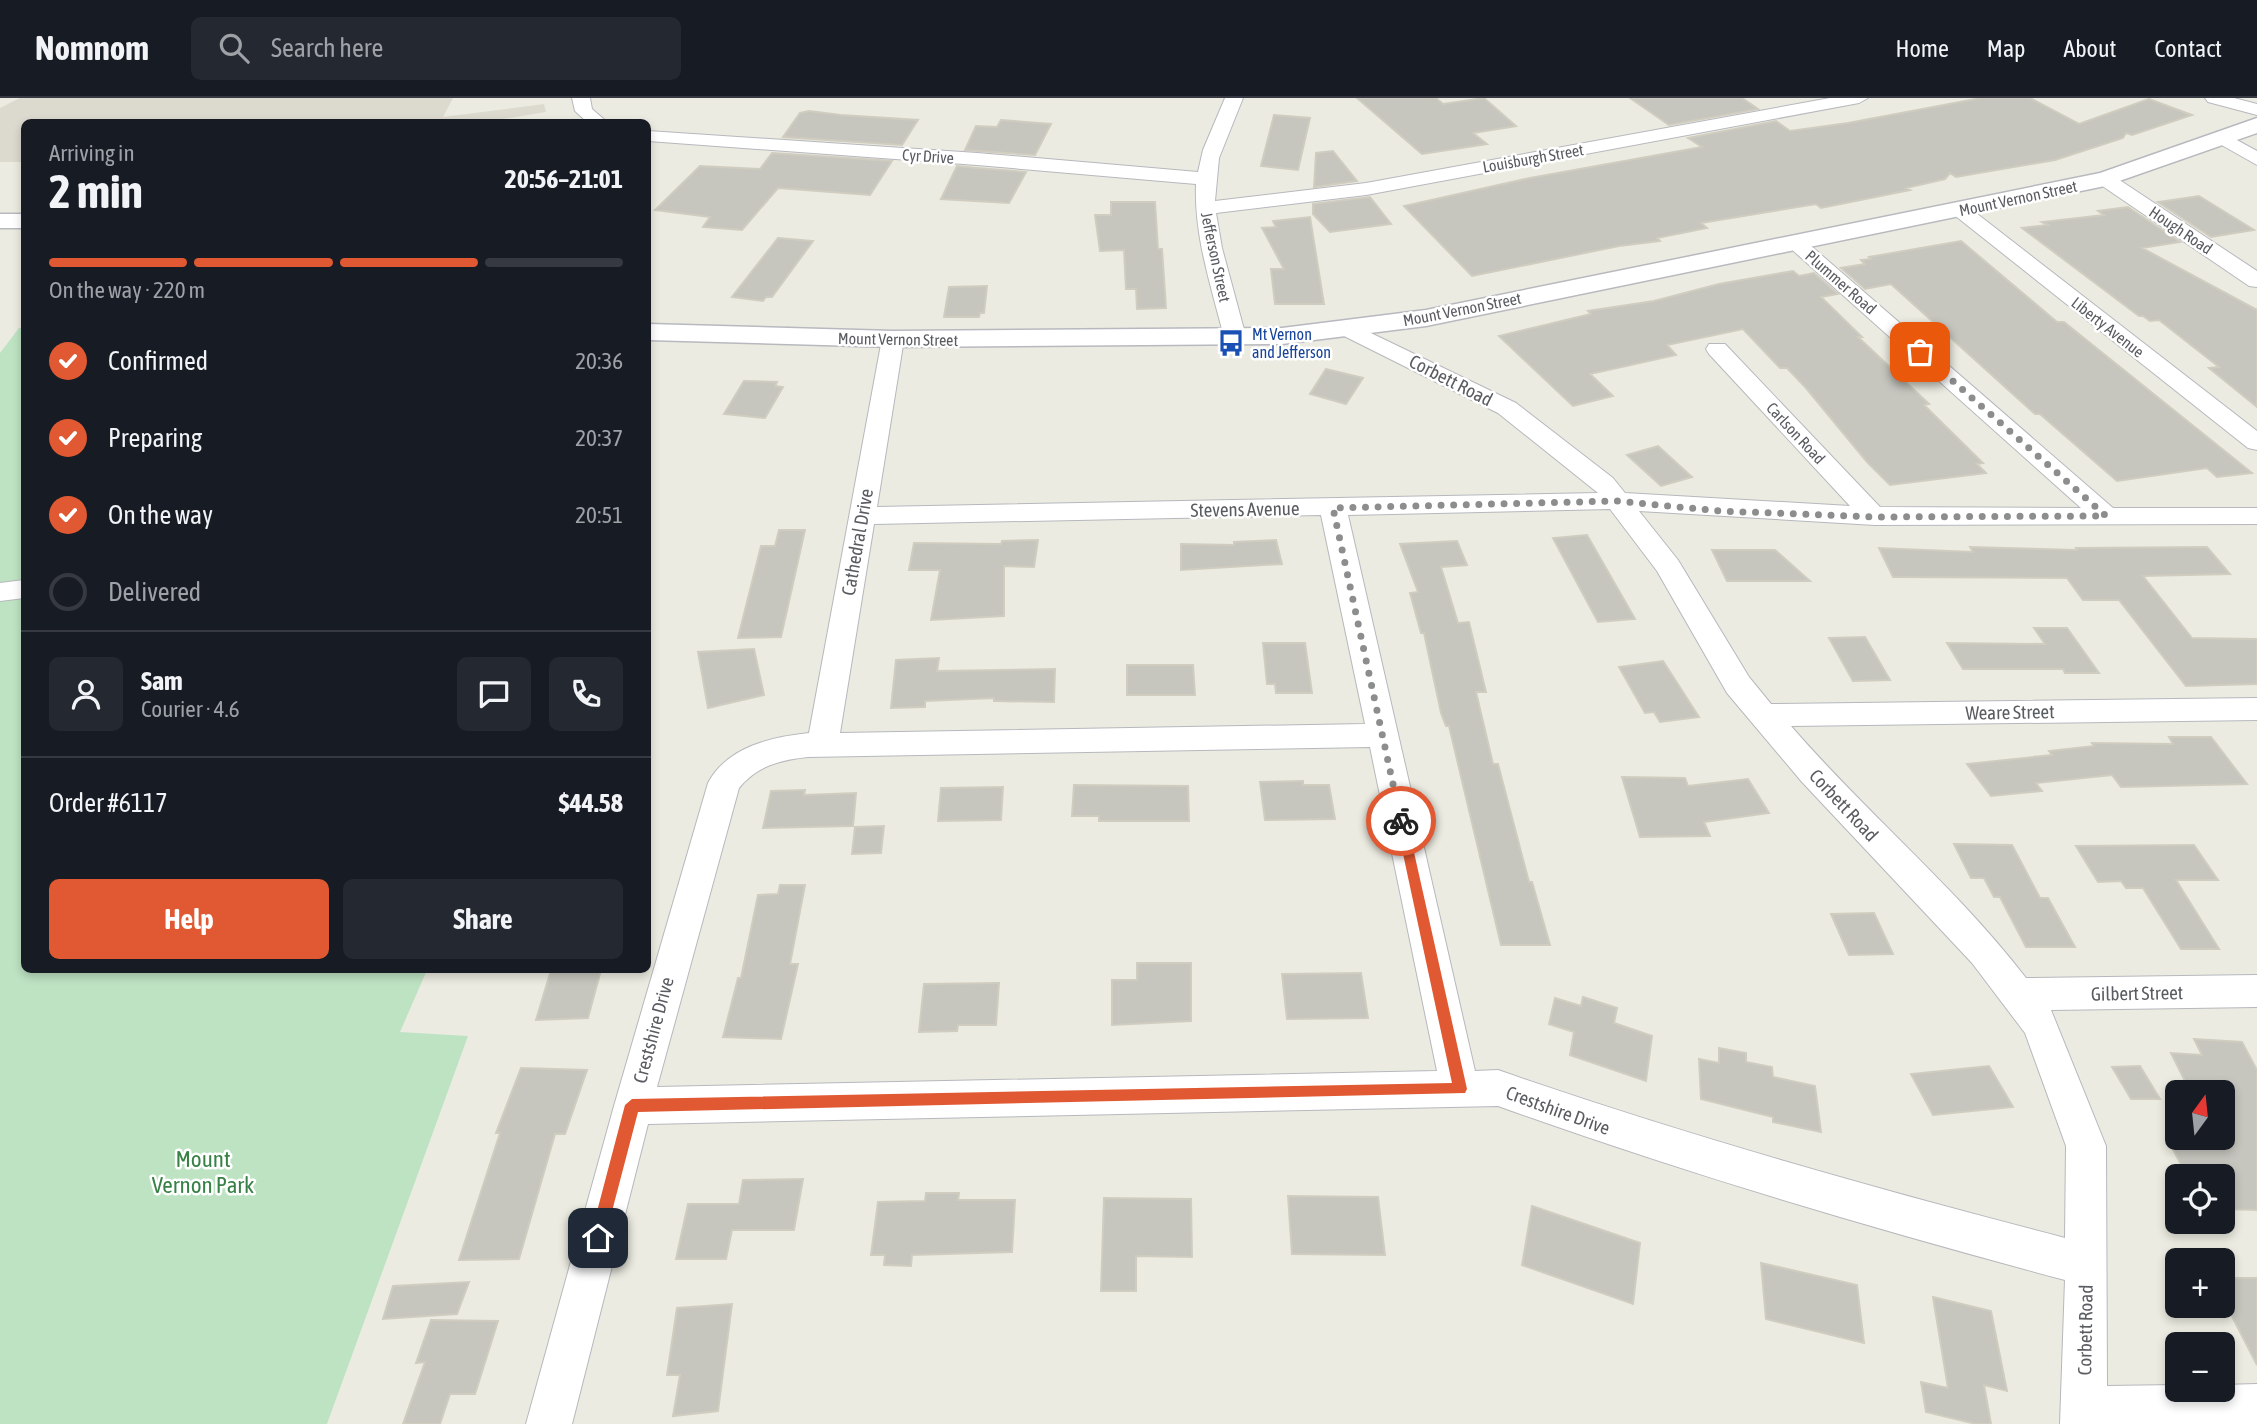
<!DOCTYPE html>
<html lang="en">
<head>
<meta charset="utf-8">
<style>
	:root { --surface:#171b24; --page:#242831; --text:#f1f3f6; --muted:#9ea1a6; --line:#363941; --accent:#e05932 }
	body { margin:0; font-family:"Asap Condensed",sans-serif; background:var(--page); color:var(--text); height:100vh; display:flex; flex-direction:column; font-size:26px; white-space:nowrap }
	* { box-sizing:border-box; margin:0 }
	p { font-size:23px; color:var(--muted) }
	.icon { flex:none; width:38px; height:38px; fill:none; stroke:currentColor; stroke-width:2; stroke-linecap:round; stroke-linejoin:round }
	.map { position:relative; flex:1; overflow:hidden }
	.drawer { position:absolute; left:21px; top:21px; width:630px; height:854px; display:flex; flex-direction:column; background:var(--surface); border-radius:10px; box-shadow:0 4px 10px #0003 }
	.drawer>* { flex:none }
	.needle { width:46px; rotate:15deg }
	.fabs { position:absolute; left:2165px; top:982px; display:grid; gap:14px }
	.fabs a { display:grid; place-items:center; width:70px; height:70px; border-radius:10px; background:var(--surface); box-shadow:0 4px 10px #0003; font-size:35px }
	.pin { position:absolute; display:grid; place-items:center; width:60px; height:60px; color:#fff; margin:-30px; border-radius:14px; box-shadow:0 4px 10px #0006 }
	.courier { position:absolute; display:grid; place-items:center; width:70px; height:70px; margin:-35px; border:5px solid #e05932; border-radius:50%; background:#fff; color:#222; box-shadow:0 2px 9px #0007 }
	.overview em { font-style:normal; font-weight:700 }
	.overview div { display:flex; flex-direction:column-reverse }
	.overview { display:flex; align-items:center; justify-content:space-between; height:119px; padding:0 28px }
	h1 { font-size:46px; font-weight:700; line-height:52px }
	.bar { display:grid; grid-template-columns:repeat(4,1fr); gap:10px 7px; align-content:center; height:84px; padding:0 28px }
	.bar i { height:9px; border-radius:5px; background:var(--line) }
	.bar .selected { background:var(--accent) }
	.bar p { grid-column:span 4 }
	.line { display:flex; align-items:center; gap:18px; padding:0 28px; border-top:2px solid var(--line) }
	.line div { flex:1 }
	.round { display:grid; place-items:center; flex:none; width:74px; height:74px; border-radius:10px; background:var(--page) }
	ol { padding:0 28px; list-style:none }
	li { display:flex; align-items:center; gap:21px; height:77px }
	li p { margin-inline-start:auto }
	li .icon { padding:7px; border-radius:50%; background:var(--accent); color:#fff; stroke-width:4 }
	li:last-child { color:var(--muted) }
	li i { width:38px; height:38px; border:4px solid var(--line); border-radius:50% }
	.cta { display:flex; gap:14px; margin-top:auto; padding:14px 28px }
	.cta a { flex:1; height:80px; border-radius:10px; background:var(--accent); color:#fff; font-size:28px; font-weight:700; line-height:80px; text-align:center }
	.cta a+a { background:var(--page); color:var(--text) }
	header { display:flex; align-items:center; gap:42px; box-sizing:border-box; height:98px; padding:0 35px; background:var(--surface); border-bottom:2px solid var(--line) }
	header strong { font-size:33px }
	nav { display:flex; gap:38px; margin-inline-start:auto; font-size:24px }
	.search { width:490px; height:63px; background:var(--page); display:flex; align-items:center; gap:18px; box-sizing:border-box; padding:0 24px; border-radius:10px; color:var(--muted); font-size:26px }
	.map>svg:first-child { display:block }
	.education { fill:#dcdacf }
	.green { fill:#bee3c3 }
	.building { fill:#c6c5be; stroke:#d0cdc0; stroke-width:2 }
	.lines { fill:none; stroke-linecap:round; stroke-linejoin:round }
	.street-casing { stroke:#b6b8bd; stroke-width:2 }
	.secondary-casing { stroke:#b7b9bf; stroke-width:3 }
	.street { fill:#fff; fill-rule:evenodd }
	.secondary { fill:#fff; fill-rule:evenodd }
	.route { fill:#e05932 }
	.done { stroke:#8c8e8e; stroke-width:7; stroke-dasharray:0 12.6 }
	.labels { text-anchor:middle; stroke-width:5; stroke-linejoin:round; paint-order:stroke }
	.far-street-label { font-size:16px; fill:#595c61; stroke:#fff }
	.far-transit-label { font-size:16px; fill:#164399; stroke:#fff; text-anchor:start }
	.street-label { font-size:19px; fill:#595c61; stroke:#fff }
	.near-park-label { font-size:23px; fill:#388146; stroke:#fff }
</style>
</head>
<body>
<header>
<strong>Nomnom</strong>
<div class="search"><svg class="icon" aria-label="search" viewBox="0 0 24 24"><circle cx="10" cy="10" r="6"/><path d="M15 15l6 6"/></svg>Search here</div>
<nav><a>Home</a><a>Map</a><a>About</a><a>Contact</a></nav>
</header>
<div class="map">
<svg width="2257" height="1326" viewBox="0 0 2257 1326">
	<rect width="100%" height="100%" fill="#ecebe1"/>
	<path class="education" d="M 20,0 L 453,0 L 443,19 L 544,6 L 546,14 L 484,24 L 24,24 L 24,64 L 0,64 L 0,10 Z"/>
	<path class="green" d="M 24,229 L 24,872 L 427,872 L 400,934 L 468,938 L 327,1326 L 0,1326 L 0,255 L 19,230 Z"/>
	<path class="building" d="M 1357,0 L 1436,0 L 1443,6 L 1484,0 L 1516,28 L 1473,35 L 1487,46 L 1422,56 Z
		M 1630,0 L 1742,0 L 1758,11 L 1669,27 Z
		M 1981,0 L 2030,0 L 2079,26 L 2149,1 L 2192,17 L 2132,37 L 2126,35 L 2123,40 L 2055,62 L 1956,79 L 1950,75 L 1945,81 L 1906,90 L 1910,92 L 1821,110 L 1816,106 L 1701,125 L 1707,130 L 1657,140 L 1660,143 L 1619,148 L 1472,178 L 1404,108 L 1530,80 L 1702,49 L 1688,40 L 1776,23 L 1790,33 L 1848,25 Z
		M 809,13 L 841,17 L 918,22 L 902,47 L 783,39 L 800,15 Z
		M 1274,17 L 1310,20 L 1298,72 L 1261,68 Z
		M 1001,22 L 1051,26 L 1035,57 L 965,52 L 976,28 L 997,29 Z
		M 1333,53 L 1357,83 L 1314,89 L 1316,55 Z
		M 772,55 L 892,63 L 870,97 L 778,90 L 742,132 L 703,129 L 710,119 L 655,112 L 700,68 L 760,71 Z
		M 957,68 L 977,70 L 1026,74 L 1009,105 L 941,101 Z
		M 2199,98 L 2254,132 L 2211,139 L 2158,104 Z
		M 1370,99 L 1391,126 L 1330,134 L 1313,116 L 1313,106 Z
		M 1111,104 L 1155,104 L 1158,151 L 1162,151 L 1166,210 L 1137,211 L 1136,191 L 1126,191 L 1124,152 L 1100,153 L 1095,117 L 1111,117 Z
		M 2128,109 L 2180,144 L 2142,150 L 2257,212 L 2257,309 L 2209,270 L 2219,269 L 2159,222 L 2150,223 L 2143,218 L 2139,218 L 2022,130 L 2048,127 L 2042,124 L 2104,117 L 2098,113 Z
		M 1310,119 L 1324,206 L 1275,206 L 1271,171 L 1284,171 L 1262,130 L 1276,129 L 1273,123 Z
		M 778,140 L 813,143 L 772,199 L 766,199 L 763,203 L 732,199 Z
		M 1961,143 L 2057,224 L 2064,224 L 2252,375 L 2217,379 L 2207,370 L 2117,383 L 2040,316 L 2035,316 L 1891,186 L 1865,191 L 1841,170 L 1865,166 L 1861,162 L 1871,161 L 1869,159 Z
		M 1793,173 L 1799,178 L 1814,175 L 1838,196 L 1821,199 L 1862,239 L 1858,239 L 1929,306 L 1924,307 L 1983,365 L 1977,366 L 1986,375 L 1890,387 L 1867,364 L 1806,290 L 1787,270 L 1780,270 L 1743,231 L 1667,247 L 1676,257 L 1590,276 L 1613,298 L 1573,308 L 1499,238 L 1591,216 L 1588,213 L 1654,203 L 1719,186 Z
		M 987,188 L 984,215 L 980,215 L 979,219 L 944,219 L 949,189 Z
		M 1326,271 L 1363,280 L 1346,306 L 1310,296 Z
		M 744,283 L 777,284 L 775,288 L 783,289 L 765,320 L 724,316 Z
		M 1658,348 L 1692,379 L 1661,388 L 1627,357 Z
		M 779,432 L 805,432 L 781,539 L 738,540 L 761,448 L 775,448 Z
		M 1587,437 L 1635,521 L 1598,524 L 1553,440 Z
		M 1038,442 L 1034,469 L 1004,468 L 1004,518 L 931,522 L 940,472 L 909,472 L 914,445 L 1001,446 L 1002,443 Z
		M 1276,442 L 1282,466 L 1181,472 L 1181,446 L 1234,447 L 1234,444 Z
		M 1457,443 L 1467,467 L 1441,469 L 1458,525 L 1469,524 L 1486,594 L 1476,594 L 1493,666 L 1498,666 L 1529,784 L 1532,784 L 1550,847 L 1501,847 L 1449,628 L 1446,628 L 1441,615 L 1424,535 L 1421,535 L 1410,495 L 1418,494 L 1400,446 Z
		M 1970,449 L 2077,452 L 2076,450 L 2207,449 L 2230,476 L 2143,478 L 2192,540 L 2257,541 L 2257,586 L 2186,588 L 2119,502 L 2083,502 L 2067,480 L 1893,479 L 1879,450 L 1973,454 Z
		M 1712,452 L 1775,452 L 1810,483 L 1727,483 Z
		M 2034,530 L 2067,530 L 2099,575 L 2065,575 L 2063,571 L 1963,571 L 1947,545 L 2045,546 Z
		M 1865,539 L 1890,582 L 1853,583 L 1829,540 Z
		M 1263,545 L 1305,545 L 1312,595 L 1276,595 L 1275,586 L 1267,586 Z
		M 754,551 L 764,597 L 708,610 L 698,554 Z
		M 939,560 L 937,573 L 1055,571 L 1054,604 L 994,603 L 994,600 L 925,603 L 925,609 L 891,610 L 896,562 Z
		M 1663,563 L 1699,619 L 1660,624 L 1654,614 L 1645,615 L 1619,569 Z
		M 1127,567 L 1193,567 L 1195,597 L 1127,597 Z
		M 2169,639 L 2211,639 L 2247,686 L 2121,689 L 2112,677 L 2036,685 L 2042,693 L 1991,698 L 1967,666 L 2052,657 L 2049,653 L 2094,648 L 2092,645 L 2173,646 Z
		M 1622,679 L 1685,680 L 1688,688 L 1748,681 L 1769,715 L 1704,724 L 1710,738 L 1640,739 Z
		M 1303,683 L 1303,687 L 1329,687 L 1335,721 L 1265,722 L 1260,684 Z
		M 1074,687 L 1188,688 L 1189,723 L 1099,723 L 1099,718 L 1072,718 Z
		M 1003,689 L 1001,722 L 938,723 L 941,690 Z
		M 805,692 L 804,697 L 856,695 L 853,728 L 763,730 L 771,693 Z
		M 884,728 L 881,755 L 852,756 L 855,729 Z
		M 1954,746 L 2012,747 L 2040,800 L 2048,800 L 2075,849 L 2026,849 L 2000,799 L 1994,799 L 1984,780 L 1971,780 Z
		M 2194,747 L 2218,782 L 2176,782 L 2219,851 L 2181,851 L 2143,790 L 2126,790 L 2121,783 L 2098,784 L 2076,748 Z
		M 780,787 L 805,787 L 790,866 L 798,866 L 781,941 L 723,939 L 738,880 L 741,880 L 758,797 L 778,796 Z
		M 1874,815 L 1893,856 L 1849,857 L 1831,816 Z
		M 1137,865 L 1191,865 L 1191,923 L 1112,927 L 1112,882 L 1137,882 Z
		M 551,872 L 601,872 L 588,920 L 536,922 Z
		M 1361,875 L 1368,920 L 1287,921 L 1282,876 Z
		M 999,885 L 996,927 L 958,927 L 957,933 L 919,934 L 924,886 Z
		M 1583,899 L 1617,910 L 1614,925 L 1652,938 L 1646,983 L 1570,957 L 1574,934 L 1549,926 L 1555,900 L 1581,908 Z
		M 2194,941 L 2242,944 L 2257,972 L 2257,1112 L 2222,1111 L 2222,1078 L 2187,1078 L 2167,1040 L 2222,1042 L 2222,994 L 2216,994 L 2213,988 L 2187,987 L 2171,955 L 2202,957 Z
		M 1719,950 L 1746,955 L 1746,964 L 1772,969 L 1773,979 L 1815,988 L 1821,1034 L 1773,1024 L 1773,1019 L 1701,1001 L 1699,961 L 1719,965 Z
		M 1989,968 L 2013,1009 L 1933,1017 L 1911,976 Z
		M 2140,968 L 2160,1001 L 2131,1001 L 2112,969 Z
		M 521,970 L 587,972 L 565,1036 L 555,1036 L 519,1161 L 459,1162 L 500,1035 L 496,1035 Z
		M 803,1081 L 794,1132 L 732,1132 L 726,1161 L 676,1161 L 688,1106 L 739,1106 L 743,1082 Z
		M 926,1095 L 959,1095 L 958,1102 L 1015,1102 L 1012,1154 L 912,1157 L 911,1168 L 884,1167 L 885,1157 L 871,1157 L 878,1104 L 925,1103 Z
		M 1288,1098 L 1378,1099 L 1385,1157 L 1292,1156 Z
		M 1104,1100 L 1191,1101 L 1192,1159 L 1136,1158 L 1136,1193 L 1101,1193 Z
		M 1532,1108 L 1640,1145 L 1633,1206 L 1522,1167 Z
		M 1761,1165 L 1857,1187 L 1864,1245 L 1766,1221 Z
		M 2222,1180 L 2257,1180 L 2257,1267 L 2222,1199 Z
		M 469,1184 L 457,1216 L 383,1221 L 393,1188 Z
		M 1933,1199 L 1991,1213 L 2007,1293 L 1984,1287 L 1991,1326 L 1976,1326 L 1926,1314 L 1921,1284 L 1948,1290 Z
		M 732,1206 L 718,1313 L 673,1318 L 680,1277 L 667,1277 L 677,1210 Z
		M 431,1222 L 498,1223 L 475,1296 L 450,1296 L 440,1326 L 403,1326 L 425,1264 L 416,1265 Z"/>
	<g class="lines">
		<defs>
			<path id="street" d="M 572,0 L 590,0 L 592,11 L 607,24 L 587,24 L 575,13 Z
				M 1225,0 L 1243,0 L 1219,60 L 1215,103 L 1366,85 L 1830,0 L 1868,0 L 1859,5 L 1366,97 L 1216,115 L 1222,150 L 1246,239 L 1243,244 L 1227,244 L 1224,239 C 1211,188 1194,138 1196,86 L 977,67 L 648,43 L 648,33 L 977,55 L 1198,74 L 1203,52 Z
				M 2205,0 L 2234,0 L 2257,6 L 2257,17 L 2208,4 Z
				M 2224,35 L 2257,53 L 2257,67 L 2218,45 L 2215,41 L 2218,37 Z
				M 2105,75 L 2112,77 L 2257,173 L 2257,189 L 2249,188 L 2098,85 L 2095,81 Z
				M 1960,106 L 1967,108 L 2257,333 L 2257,352 L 2248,350 L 1953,116 L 1950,112 L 1953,108 Z
				M 1796,139 L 1803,141 L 2113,410 L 2257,410 L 2257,426 L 1875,427 L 1639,413 L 1678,462 L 1749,579 L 1771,606 L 2257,600 L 2257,622 L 1791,628 C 1866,715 1956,789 2026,880 L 2257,877 L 2257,909 L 2051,912 L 2106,1048 L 2107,1288 L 2177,1287 L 2177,1292 L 2222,1292 L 2222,1287 L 2257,1286 L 2257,1326 L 2060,1326 L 2065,1182 C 1874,1131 1684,1075 1498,1008 L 648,1026 L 572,1326 L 526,1326 L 614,1008 L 708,685 C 727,649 771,639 809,635 L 882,241 L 885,236 L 901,236 L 904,241 L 877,409 L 1598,395 L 1498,315 L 1340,236 L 1337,231 L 1340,226 L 1348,224 L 1516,305 L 1613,380 L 1625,395 L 1850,408 L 1709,256 L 1706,251 L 1709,246 L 1725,246 L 1880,409 L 2081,410 L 1789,149 L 1786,145 L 1789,141 ZM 1610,411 L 1657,473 L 1727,595 L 1802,684 L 1972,865 L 2025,935 L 2066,1048 L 2065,1140 C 1874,1090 1684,1037 1498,972 L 1475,973 L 1348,417 ZM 1321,417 L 1365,626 L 840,635 L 874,426 ZM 1370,649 L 1437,973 L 657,989 L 739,690 C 757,668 780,662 808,659 Z
				M 24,482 L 24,500 L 0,503 L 0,485 Z"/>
			<path id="secondary" d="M 2257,20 L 2257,35 L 2105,88 L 1426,228 L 1282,246 L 893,249 L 648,242 L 648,226 L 893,233 L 1282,230 L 1426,212 L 2100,75 Z
				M 0,116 L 24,116 L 24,130 L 0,130 Z"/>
		</defs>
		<use href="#street" class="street-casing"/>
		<use href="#secondary" class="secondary-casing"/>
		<use href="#street" class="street"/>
		<use href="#secondary" class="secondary"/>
	</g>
	<path class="route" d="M 1401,718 L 1407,723 L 1467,991 L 1465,995 L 638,1014 L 605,1140 L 603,1146 L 598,1148 L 592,1146 L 590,1140 L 625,1007 L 632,1001 L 1452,985 L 1396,723 Z"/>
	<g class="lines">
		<path class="done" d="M 1401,723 L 1333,410 L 1617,403 L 1720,413 L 1875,419 L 2106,418 L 1920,254"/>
	</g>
	<defs>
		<symbol id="bus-bare" viewBox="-9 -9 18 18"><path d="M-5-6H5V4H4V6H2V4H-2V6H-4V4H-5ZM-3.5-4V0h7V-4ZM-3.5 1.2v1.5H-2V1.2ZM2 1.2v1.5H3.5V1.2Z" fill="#1a4fb4" stroke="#fff" stroke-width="2.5" paint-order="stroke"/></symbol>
	</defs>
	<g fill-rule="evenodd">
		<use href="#bus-bare" x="1212" y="226" width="38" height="38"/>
	</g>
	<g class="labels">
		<g class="far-street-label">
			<text transform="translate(928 58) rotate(4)" y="6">Cyr Drive</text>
			<text transform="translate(1533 60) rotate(-10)" y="6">Louisburgh Street</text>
			<text transform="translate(2018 100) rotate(-12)" y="6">Mount Vernon Street</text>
			<text transform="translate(2181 132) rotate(34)" y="6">Hough Road</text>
			<text transform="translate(1216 159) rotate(78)" y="6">Jefferson Street</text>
			<text transform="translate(1841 184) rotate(41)" y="6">Plummer Road</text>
			<text transform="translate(1462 211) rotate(-11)" y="6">Mount Vernon Street</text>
			<text transform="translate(2108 229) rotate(38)" y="6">Liberty Avenue</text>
			<text transform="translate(898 241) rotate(1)" y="6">Mount Vernon Street</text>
			<text transform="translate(1796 335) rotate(47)" y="6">Carlson Road</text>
		</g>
		<g class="far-transit-label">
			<text x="1252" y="242">Mt Vernon<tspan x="1252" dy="18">and Jefferson</tspan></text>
		</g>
		<g class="street-label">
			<text transform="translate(1451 282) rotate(27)" y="7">Corbett Road</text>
			<text transform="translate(1245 411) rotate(-1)" y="7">Stevens Avenue</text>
			<text transform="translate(857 444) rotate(-80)" y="7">Cathedral Drive</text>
			<text transform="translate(2010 614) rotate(-1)" y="7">Weare Street</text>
			<text transform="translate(1844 707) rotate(47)" y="7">Corbett Road</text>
			<text transform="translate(2137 895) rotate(-1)" y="7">Gilbert Street</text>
			<text transform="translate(653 932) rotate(-75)" y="7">Crestshire Drive</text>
			<text transform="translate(1558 1012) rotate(20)" y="7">Crestshire Drive</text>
			<text transform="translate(2085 1232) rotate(-89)" y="7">Corbett Road</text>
		</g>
		<g class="near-park-label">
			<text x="203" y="1069">Mount<tspan x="203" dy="26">Vernon Park</tspan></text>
		</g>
	</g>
</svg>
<div class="fabs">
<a><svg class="needle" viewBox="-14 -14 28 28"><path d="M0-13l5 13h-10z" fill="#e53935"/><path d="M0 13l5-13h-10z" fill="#9ea1a6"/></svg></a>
<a><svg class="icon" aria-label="locate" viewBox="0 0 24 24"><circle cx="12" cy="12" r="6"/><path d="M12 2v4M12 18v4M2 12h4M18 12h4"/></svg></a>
<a>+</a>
<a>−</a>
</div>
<div class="pin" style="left:1920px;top:254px;background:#ea580c"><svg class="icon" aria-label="bag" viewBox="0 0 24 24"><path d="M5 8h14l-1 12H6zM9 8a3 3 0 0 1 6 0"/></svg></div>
<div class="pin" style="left:598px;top:1140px;background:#1f2937"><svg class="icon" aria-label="home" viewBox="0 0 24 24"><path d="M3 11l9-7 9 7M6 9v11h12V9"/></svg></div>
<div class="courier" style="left:1401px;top:723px"><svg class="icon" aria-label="bike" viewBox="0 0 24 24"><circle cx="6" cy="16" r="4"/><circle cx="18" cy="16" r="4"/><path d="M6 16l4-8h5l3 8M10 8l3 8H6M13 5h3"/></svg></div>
<section class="drawer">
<div class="overview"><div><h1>2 min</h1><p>Arriving in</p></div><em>20:56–21:01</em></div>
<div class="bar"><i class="selected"></i><i class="selected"></i><i class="selected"></i><i></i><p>On the way · 220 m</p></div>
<ol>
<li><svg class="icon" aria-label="check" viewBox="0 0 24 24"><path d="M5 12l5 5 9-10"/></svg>Confirmed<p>20:36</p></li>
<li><svg class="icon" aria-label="check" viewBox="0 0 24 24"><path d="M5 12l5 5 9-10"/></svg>Preparing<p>20:37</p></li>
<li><svg class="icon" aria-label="check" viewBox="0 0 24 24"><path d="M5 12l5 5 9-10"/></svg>On the way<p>20:51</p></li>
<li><i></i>Delivered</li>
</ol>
<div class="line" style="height:126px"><a class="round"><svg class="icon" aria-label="person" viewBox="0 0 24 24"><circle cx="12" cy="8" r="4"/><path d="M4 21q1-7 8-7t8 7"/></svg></a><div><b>Sam</b><p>Courier · 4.6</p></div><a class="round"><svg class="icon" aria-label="chat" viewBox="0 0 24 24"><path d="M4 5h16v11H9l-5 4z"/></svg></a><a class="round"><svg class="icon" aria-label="phone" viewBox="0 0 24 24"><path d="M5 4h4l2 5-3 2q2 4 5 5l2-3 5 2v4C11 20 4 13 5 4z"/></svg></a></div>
<div class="line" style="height:91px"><div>Order #6117</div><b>$44.58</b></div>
<div class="cta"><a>Help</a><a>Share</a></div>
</section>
</div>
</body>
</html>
